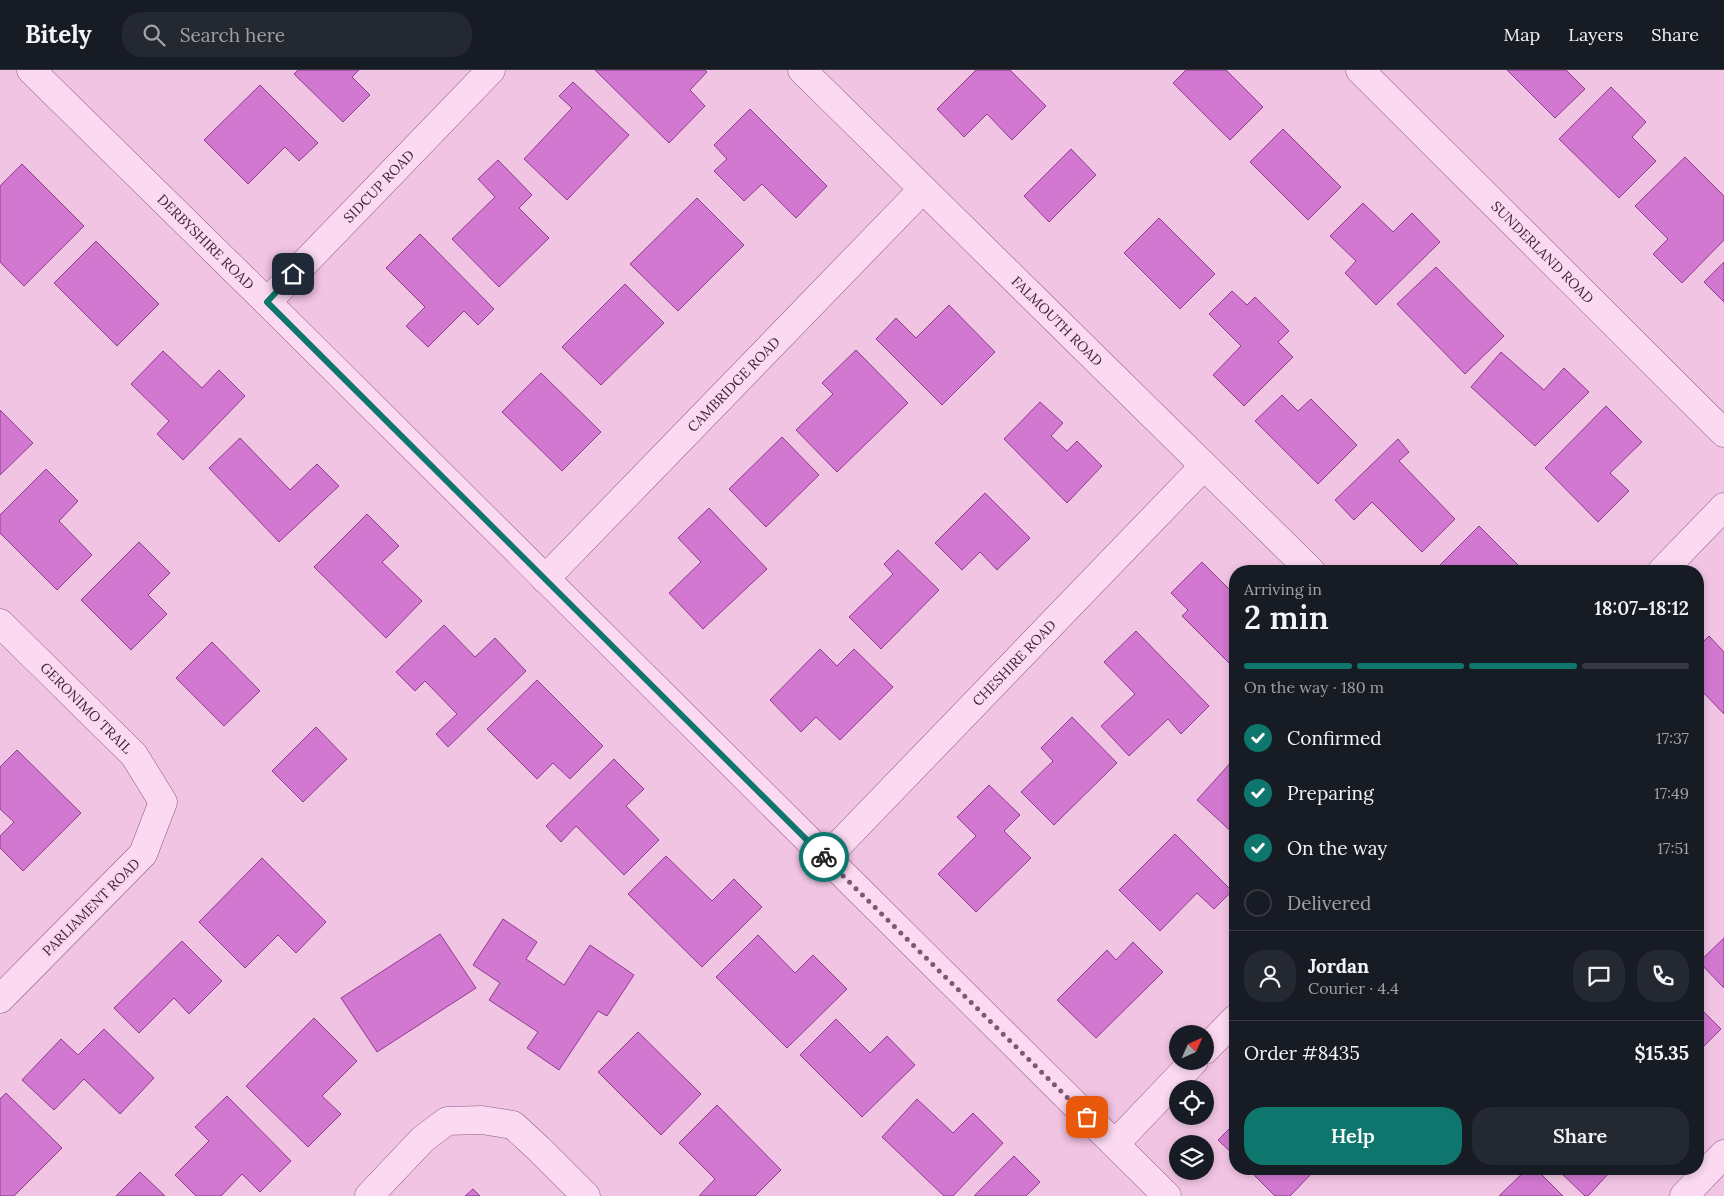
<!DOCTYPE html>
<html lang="en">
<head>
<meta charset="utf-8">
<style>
	:root { --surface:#171b24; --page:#242831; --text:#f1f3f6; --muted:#9ea1a6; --line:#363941; --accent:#0f766e }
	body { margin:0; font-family:Lora,serif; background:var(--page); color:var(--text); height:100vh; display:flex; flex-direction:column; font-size:19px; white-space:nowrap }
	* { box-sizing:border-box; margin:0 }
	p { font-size:16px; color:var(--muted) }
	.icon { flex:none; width:28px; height:28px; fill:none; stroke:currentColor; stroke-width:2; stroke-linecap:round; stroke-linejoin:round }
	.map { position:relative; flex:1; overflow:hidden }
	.drawer { position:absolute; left:1229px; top:495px; width:475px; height:610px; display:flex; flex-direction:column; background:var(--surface); border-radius:20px; box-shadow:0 2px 8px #0003 }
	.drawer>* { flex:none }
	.needle { width:32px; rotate:45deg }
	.buttons { position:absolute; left:1169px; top:955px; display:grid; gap:10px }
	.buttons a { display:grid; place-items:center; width:45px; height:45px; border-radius:50%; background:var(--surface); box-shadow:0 2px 8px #0003; font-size:25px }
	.pin { position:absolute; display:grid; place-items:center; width:42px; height:42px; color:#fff; margin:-21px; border-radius:10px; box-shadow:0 2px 8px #0006 }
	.courier { position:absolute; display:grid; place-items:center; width:50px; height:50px; margin:-25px; border:4px solid #0f766e; border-radius:50%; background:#fff; color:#222; box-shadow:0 1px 6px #0007 }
	.summary em { font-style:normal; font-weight:600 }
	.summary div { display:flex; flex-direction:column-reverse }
	.summary { display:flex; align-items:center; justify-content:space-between; height:85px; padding:0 15px }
	h1 { font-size:32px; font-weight:600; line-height:38px }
	.bar { display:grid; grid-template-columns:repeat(4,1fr); gap:8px 5px; align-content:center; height:60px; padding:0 15px }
	.bar i { height:6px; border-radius:4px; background:var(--line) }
	.bar .on { background:var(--accent) }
	.bar p { grid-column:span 4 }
	.line { display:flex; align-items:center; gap:12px; padding:0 15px; border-top:1px solid var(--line) }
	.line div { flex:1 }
	.round { display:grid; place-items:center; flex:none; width:52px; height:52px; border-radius:20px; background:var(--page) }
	ol { padding:0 15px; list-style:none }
	li { display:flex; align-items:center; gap:15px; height:55px }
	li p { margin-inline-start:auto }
	li .icon { padding:5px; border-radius:50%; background:var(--accent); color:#fff; stroke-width:4 }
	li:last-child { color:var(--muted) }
	li i { width:28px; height:28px; border:2px solid var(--line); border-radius:50% }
	.button { display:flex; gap:10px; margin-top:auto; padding:10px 15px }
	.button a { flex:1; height:58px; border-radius:20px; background:var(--accent); color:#fff; font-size:20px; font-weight:600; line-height:58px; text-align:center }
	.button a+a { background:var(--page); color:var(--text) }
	header { display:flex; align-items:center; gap:30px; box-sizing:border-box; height:70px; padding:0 25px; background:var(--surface); border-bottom:1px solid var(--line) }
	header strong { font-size:24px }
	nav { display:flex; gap:28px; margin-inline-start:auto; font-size:18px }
	.search { width:350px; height:45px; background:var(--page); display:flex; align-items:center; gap:12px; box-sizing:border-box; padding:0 18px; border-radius:20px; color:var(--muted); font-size:19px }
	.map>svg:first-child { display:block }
	.building { fill:#d278d0; stroke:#8f3d8e }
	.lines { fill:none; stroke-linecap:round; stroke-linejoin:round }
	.minor-casing { stroke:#8e5986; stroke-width:29 }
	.tertiary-casing { stroke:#8e5986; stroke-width:29 }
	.minor { stroke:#fbd9f0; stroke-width:28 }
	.tertiary { stroke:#fbd9f0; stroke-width:28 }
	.done { stroke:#7c5875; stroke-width:5; stroke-dasharray:0 9 }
	.route { stroke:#0f766e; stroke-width:6 }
	.labels { text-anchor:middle; stroke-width:5; stroke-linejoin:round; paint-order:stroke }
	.street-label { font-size:14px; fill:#3d1e3a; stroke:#f8d5ed }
</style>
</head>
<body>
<header>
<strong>Bitely</strong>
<div class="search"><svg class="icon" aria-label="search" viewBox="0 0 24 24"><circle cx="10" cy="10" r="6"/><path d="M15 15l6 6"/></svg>Search here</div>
<nav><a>Map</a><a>Layers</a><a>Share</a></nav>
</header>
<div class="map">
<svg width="1724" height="1126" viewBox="0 0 1724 1126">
	<rect width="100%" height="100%" fill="#f1c4e3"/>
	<path class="building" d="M 298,0 L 359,0 L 352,7 L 370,25 L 343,52 L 294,4 Z
		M 595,0 L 705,0 L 707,2 L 690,20 L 705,36 L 669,73 Z
		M 976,0 L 1010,0 L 1046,36 L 1012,70 L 987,44 L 964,67 L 937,39 Z
		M 1186,0 L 1226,0 L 1263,37 L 1230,70 L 1173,13 Z
		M 1507,0 L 1566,0 L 1585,19 L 1555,48 Z
		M 573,12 L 629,65 L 567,130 L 524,89 L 572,38 L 559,26 Z
		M 260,15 L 318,73 L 299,91 L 285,77 L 248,114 L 204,70 Z
		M 1611,17 L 1646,52 L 1632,67 L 1656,91 L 1619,128 L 1559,69 Z
		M 750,39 L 827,116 L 796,148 L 762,114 L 744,131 L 714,101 L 727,89 L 714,75 Z
		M 1283,59 L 1341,117 L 1308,150 L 1250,92 Z
		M 1071,79 L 1096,105 L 1049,152 L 1024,126 Z
		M 1685,87 L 1724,126 L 1724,170 L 1682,213 L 1653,184 L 1668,169 L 1635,136 Z
		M 498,90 L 532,125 L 519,138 L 549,168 L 499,217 L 452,169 L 495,127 L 478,109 Z
		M 22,94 L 84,156 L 24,216 L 0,192 L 0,116 Z
		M 697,128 L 744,175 L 678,241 L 630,194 Z
		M 1363,133 L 1393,162 L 1412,143 L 1440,172 L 1376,235 L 1345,203 L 1356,191 L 1330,166 Z
		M 1159,148 L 1215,204 L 1180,239 L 1124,183 Z
		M 420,164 L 494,239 L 478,255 L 464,241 L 428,277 L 406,256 L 425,237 L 386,198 Z
		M 96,171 L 159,234 L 117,276 L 54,213 Z
		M 1724,192 L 1724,232 L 1704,212 Z
		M 1436,197 L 1504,266 L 1465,304 L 1397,234 Z
		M 625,214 L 664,253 L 601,315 L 562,277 Z
		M 1232,221 L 1247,235 L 1255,227 L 1289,261 L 1278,272 L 1293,287 L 1244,336 L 1213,305 L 1241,276 L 1209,244 Z
		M 949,235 L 995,282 L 942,335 L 876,269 L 896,248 L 916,268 Z
		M 856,280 L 908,333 L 837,402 L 796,360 L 833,324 L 822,313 Z
		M 163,281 L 202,318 L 219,300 L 245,326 L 183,390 L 157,364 L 169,351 L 131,314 Z
		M 1501,282 L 1544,320 L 1564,298 L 1589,322 L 1535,376 L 1471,317 Z
		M 541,303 L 601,362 L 562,401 L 502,342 Z
		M 1282,325 L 1298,341 L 1311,329 L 1357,375 L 1318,414 L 1255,351 Z
		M 1040,332 L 1063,353 L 1051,366 L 1067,381 L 1077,371 L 1102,396 L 1067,433 L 1004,369 Z
		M 1606,336 L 1642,372 L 1610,403 L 1629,421 L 1598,452 L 1545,398 Z
		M 0,340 L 33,373 L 0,405 Z
		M 782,367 L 819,405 L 766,457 L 729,419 Z
		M 240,368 L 290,420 L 317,394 L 339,416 L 279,472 L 209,398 Z
		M 1398,369 L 1409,382 L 1399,391 L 1455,449 L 1422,482 L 1372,432 L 1354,450 L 1335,430 Z
		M 46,399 L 78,431 L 59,451 L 92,485 L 57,520 L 0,463 L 0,445 Z
		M 985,423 L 1030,468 L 997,500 L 980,482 L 962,500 L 935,473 Z
		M 709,438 L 767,499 L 703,559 L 669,523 L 701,492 L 678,468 Z
		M 367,444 L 399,476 L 382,492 L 422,531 L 386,568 L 314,497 Z
		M 1479,456 L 1522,499 L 1520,501 L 1434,501 Z
		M 139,472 L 170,503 L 148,525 L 167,544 L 131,580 L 81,530 Z
		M 898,480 L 939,520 L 881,579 L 849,547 L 893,504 L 884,494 Z
		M 1202,492 L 1235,525 L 1235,588 L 1230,594 L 1182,546 L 1188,540 L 1171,523 Z
		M 444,555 L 475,587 L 495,568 L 526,601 L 448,677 L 436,664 L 457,644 L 425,611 L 415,621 L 396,602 Z
		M 1136,561 L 1209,636 L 1181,664 L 1168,649 L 1129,686 L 1101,656 L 1135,624 L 1104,592 Z
		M 1709,566 L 1724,582 L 1724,644 L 1698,617 L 1698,577 Z
		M 212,572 L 260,621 L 224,656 L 176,608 Z
		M 820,579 L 837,596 L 854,579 L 893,617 L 840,670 L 816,647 L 801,662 L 770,630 Z
		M 537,610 L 603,676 L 570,709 L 553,693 L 537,709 L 487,659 Z
		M 1072,647 L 1117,693 L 1054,755 L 1021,722 L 1053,691 L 1041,678 Z
		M 316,657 L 347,689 L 303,732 L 272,701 Z
		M 17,680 L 81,743 L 23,801 L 0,778 L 0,766 L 14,752 L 0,739 L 0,697 Z
		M 614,689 L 644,719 L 626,736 L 659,770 L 624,805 L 576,756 L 561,772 L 546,756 Z
		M 1234,689 L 1235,690 L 1235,765 L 1197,730 Z
		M 989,715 L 1020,745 L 1004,761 L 1031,788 L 976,842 L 938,804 L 976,766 L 957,747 Z
		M 1175,764 L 1232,821 L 1214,839 L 1197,823 L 1160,861 L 1119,820 Z
		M 666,786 L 712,831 L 734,809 L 762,837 L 702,897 L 628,824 Z
		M 262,788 L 326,852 L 296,883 L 278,865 L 245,898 L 199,852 Z
		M 503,849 L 537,872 L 526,889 L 564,915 L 590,875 L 634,905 L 607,946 L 598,941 L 559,1000 L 527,978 L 538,962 L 489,930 L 500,913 L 473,895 Z
		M 440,864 L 476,918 L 377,982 L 341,928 Z
		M 758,865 L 795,903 L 813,885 L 847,919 L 787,978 L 716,907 Z
		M 1724,868 L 1724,918 L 1699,892 Z
		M 182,871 L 222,911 L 189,944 L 174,928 L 139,963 L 114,938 Z
		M 1133,872 L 1163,902 L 1096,968 L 1057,930 L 1107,880 L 1116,890 Z
		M 1698,936 L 1721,959 L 1701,979 L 1698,975 Z
		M 314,948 L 357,991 L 322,1026 L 341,1044 L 308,1077 L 246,1016 Z
		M 836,949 L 870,983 L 887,966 L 915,995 L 862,1047 L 800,985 Z
		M 104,959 L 154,1008 L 120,1044 L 84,1009 L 54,1040 L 22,1010 L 61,969 L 78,985 Z
		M 638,962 L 701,1024 L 661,1065 L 598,1002 Z
		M 6,1023 L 62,1078 L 14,1126 L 0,1126 L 0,1029 Z
		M 227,1026 L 291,1091 L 260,1122 L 242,1104 L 221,1126 L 196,1126 L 175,1105 L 209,1071 L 195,1057 Z
		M 917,1029 L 953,1063 L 973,1043 L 1003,1073 L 953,1126 L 944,1126 L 882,1067 Z
		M 717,1035 L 781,1100 L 755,1126 L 699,1126 L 715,1109 L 679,1073 Z
		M 1235,1053 L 1235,1086 L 1218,1070 Z
		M 1014,1086 L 1040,1112 L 1026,1126 L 974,1126 Z
		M 1248,1099 L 1312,1099 L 1314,1101 L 1290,1126 L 1275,1126 Z
		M 1527,1099 L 1536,1099 L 1563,1126 L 1499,1126 Z
		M 1557,1099 L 1604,1099 L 1609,1103 L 1588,1126 L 1585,1126 Z
		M 140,1102 L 165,1126 L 116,1126 Z
		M 473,1119 L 480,1126 L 465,1126 Z"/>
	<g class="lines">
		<defs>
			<g id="minor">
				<path id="s1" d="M 802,0 L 1311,501"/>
				<path id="s2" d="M 1360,0 L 1724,363"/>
				<path id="s3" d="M 267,232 L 491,0"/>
				<path d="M 1662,501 L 1724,437"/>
				<path id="s4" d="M 545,509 L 923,119"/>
				<path id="s5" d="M 0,553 L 134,685 L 163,732 L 143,784 L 0,929"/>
				<path id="s6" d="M 826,788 L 1203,397"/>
				<path d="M 1205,980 L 1235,949"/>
				<path d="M 1115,1074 L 1194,991"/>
				<path d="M 369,1126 L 423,1069 L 447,1051 L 482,1050 L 513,1055 L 539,1079 L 586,1126"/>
			</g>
			<g id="tertiary">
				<path id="s7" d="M 31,0 L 267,232 L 1167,1126"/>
				<path d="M 1684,1126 L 1724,1084"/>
			</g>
		</defs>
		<use href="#minor" class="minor-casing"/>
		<use href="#tertiary" class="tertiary-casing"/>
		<use href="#minor" class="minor"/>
		<use href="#tertiary" class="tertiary"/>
	</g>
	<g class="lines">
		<path class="done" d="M 824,787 L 1087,1047"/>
		<path class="route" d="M 293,204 L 267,232 L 824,787"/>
	</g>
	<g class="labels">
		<g class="street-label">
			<text dy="5" stroke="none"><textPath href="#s3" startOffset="161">SIDCUP ROAD</textPath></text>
			<text dy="5" stroke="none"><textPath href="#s7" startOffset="245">DERBYSHIRE ROAD</textPath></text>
			<text dy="5" stroke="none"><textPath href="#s2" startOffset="258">SUNDERLAND ROAD</textPath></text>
			<text dy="5" stroke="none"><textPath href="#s1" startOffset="358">FALMOUTH ROAD</textPath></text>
			<text dy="5" stroke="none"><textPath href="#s4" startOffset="271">CAMBRIDGE ROAD</textPath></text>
			<text dy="5" stroke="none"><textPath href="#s6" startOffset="271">CHESHIRE ROAD</textPath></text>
			<text dy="5" stroke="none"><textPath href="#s5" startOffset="121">GERONIMO TRAIL</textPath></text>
			<text transform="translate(91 837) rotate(-45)" y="5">PARLIAMENT ROAD</text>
		</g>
	</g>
</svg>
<div class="buttons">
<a><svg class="needle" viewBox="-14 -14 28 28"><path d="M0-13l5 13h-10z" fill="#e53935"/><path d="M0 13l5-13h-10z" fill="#9ea1a6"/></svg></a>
<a><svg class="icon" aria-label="locate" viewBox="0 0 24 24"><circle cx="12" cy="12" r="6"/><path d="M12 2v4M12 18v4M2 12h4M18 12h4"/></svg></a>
<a><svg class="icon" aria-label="layers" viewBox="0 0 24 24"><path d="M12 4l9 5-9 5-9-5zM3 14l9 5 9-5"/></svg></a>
</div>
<div class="pin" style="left:1087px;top:1047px;background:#ea580c"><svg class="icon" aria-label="bag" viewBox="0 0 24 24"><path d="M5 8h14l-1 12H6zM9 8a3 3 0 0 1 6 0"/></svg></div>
<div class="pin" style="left:293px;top:204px;background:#1f2937"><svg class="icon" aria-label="home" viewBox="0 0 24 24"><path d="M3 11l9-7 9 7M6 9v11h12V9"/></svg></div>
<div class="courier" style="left:824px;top:787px"><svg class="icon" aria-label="bike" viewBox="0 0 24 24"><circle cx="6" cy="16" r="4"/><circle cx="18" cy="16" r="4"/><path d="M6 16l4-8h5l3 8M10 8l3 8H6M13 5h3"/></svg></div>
<section class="drawer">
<div class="summary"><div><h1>2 min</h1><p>Arriving in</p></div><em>18:07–18:12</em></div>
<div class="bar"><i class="on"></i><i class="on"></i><i class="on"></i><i></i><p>On the way · 180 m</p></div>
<ol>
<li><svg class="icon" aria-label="check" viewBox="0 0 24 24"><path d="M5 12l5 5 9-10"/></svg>Confirmed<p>17:37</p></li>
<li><svg class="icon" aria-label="check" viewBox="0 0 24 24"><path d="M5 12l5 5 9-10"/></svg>Preparing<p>17:49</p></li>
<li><svg class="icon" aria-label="check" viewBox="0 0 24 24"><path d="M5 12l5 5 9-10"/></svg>On the way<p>17:51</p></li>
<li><i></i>Delivered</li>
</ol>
<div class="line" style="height:90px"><a class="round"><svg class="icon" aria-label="person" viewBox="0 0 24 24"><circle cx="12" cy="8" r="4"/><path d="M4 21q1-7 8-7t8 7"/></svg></a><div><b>Jordan</b><p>Courier · 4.4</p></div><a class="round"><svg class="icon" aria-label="chat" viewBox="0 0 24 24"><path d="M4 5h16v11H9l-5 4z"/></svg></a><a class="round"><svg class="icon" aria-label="phone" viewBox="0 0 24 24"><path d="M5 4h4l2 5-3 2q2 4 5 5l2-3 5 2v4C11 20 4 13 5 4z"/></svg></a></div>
<div class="line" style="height:65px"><div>Order #8435</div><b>$15.35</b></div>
<div class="button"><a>Help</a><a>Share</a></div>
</section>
</div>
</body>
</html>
